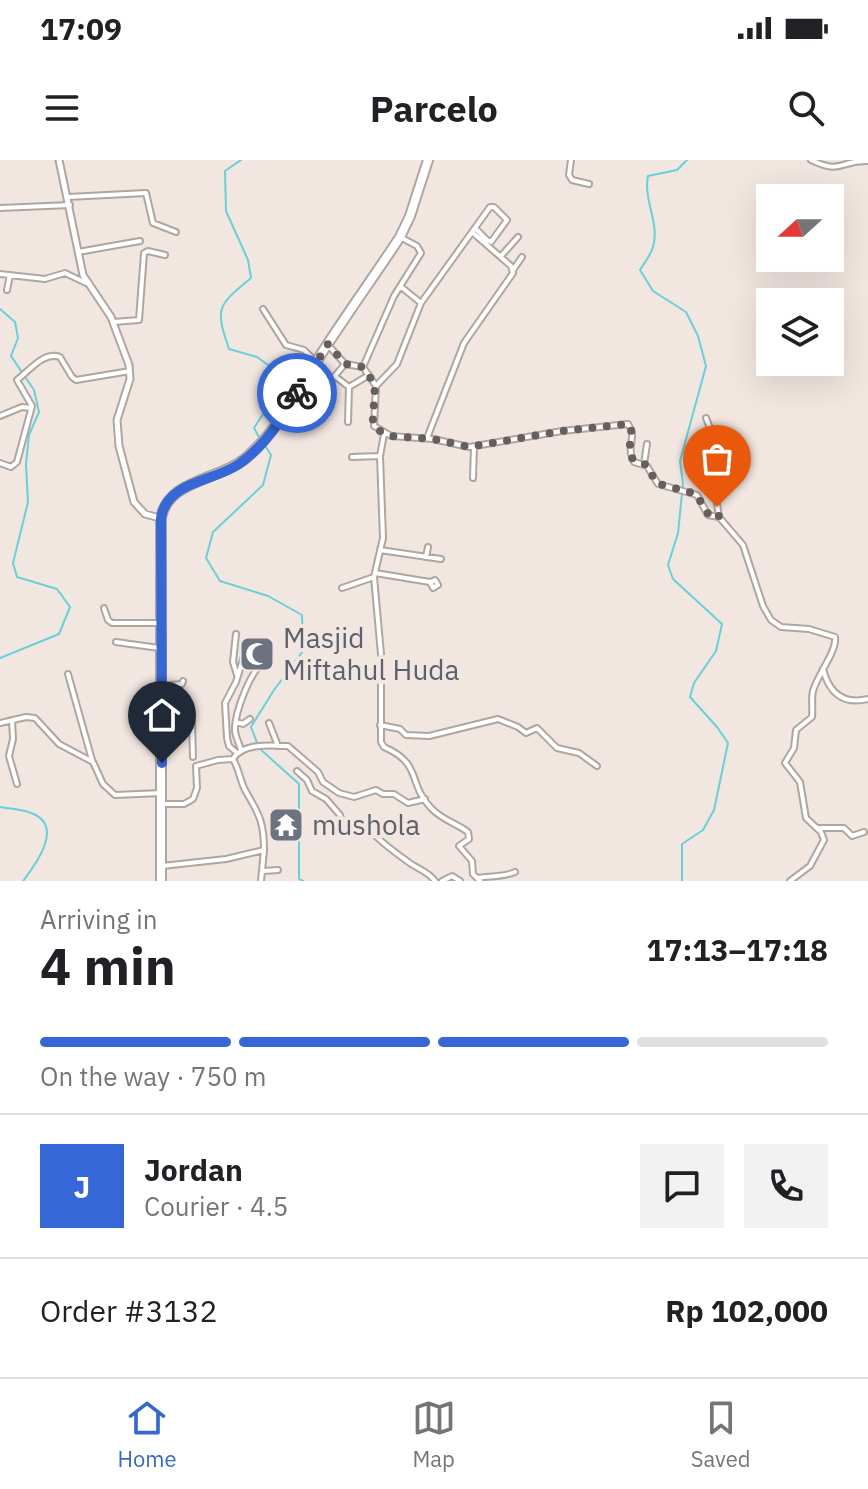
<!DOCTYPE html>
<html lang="en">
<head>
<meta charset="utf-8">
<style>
	:root { --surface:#fff; --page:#f2f2f2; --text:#202124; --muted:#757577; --line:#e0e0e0; --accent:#3667d6 }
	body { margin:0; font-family:"IBM Plex Sans",sans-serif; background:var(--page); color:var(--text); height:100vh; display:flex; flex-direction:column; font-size:30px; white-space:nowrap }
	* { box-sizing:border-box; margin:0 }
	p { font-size:26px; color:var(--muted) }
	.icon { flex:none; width:44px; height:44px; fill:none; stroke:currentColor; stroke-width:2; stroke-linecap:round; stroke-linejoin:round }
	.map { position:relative; height:721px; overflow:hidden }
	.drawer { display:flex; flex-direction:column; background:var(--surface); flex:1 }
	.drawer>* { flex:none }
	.needle { width:52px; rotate:249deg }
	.fabs { position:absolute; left:756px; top:24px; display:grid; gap:16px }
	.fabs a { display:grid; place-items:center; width:88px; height:88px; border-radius:0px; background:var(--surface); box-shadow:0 8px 32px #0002; font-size:40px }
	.pin { position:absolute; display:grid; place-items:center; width:68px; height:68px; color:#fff; margin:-82px -34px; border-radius:50% 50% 50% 0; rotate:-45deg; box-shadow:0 0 8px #0007 }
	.pin .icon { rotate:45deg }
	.courier { position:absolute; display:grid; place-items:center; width:80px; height:80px; margin:-40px; border:6px solid #3667d6; border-radius:50%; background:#fff; color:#222; box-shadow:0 2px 10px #0007 }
	.head em { font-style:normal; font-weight:800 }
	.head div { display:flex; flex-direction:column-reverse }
	.head { display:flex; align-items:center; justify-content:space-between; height:136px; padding:0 40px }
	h1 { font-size:52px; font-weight:800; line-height:60px }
	.bar { display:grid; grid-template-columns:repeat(4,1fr); gap:12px 8px; align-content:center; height:96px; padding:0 40px }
	.bar i { height:10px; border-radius:6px; background:var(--line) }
	.bar .selected { background:var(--accent) }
	.bar p { grid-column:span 4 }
	.line { display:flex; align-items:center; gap:20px; padding:0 40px; border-top:2px solid var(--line) }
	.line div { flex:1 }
	.round { display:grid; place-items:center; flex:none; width:84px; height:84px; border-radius:0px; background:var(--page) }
	.status { display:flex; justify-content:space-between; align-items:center; height:56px; padding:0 40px; background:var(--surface); direction:ltr }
	.status svg { height:22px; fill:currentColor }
	header { display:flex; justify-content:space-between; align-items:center; height:104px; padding:0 40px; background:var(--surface); font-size:36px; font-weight:800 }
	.dock { display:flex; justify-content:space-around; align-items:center; height:112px; border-top:2px solid var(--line); background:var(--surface); font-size:22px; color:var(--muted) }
	.dock a { display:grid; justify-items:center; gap:4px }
	.dock .selected { color:var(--accent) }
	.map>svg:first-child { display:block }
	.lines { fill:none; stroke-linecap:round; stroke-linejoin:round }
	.stream { stroke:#64d2d9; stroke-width:2 }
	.minor-casing { stroke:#b0a59f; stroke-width:8 }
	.tertiary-casing { stroke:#b0a59f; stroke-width:9 }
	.trunk-casing { stroke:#b0a59f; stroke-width:12 }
	.minor { stroke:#fff; stroke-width:4 }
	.tertiary { stroke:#fff; stroke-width:5 }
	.trunk { stroke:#fff; stroke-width:8 }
	.done { stroke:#665f5b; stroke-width:8; stroke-dasharray:0 14.4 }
	.route { stroke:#3667d6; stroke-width:10 }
	.labels { text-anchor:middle; stroke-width:8; stroke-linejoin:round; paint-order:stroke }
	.worship-label { font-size:28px; fill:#5b616d; stroke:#f2e6e0; text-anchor:start }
</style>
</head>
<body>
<div class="status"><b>17:09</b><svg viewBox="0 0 49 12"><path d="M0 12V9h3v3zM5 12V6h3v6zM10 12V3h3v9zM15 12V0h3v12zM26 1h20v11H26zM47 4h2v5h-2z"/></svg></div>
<header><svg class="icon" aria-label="menu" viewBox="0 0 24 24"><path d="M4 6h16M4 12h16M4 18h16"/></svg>Parcelo<svg class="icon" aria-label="search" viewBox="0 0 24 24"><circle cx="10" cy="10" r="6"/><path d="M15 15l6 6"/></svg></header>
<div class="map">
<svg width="868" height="721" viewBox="0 0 868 721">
	<rect width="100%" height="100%" fill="#f2e6e0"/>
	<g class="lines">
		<path class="stream" d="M 241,0 L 225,11 L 226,51 L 248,100 L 251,118 C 217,146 215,148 229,189 L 257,197 L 279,213 L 267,248 L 254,268 L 260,279
			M 0,149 L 15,162 L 18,178 L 11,196 L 34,230 L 39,252 L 29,275 L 26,304 L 28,342 L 13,403 L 17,417 L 57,429 L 70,447 L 59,474 L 0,498
			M 264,284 L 271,295 L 263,325 L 213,372 L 206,398 L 220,421 L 268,436 L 302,455 L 303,491 L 274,530 L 251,567 L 259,588 L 299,624 L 299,719 L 303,721
			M 0,647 C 10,649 22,649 31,653 C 65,665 36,704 23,721
			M 682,721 L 682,684 L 703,670 L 714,650 L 728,583 L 717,567 L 690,537 L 694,523 L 716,491 L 722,464 L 673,419 L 668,405 L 678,373 L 683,324 L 680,301 L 706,206 L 698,176 L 686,152 L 653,131 L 640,110 C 644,103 651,95 653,87 C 660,63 643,40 648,16 L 677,10 L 687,0"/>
		<defs>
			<path id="minor" d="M 571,0 L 569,15 L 572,20 L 589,24
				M 811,0 C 842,15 840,0 868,1
				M 68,37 L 146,33 L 153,63 L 176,72
				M 0,48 L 70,45
				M 472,72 L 490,47 L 494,47 L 507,60 L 491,82 L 487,80 L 475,68
				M 78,92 L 140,81
				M 501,96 L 518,77
				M 513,110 L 522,97
				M 0,114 L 45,119 L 65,113 L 86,123
				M 400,126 L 421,143
				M 7,130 L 10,115
				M 263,149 L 286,185 L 304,190 L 315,201
				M 113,162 L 139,160 L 144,93 L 148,91 L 165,95
				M 329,186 L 345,204 L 363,207 L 376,226 L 374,266 L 391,276 L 433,279 L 469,287 L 562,271 L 628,264 C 638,278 625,286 634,302 L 647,306 L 658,324 L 697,335 L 708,355 L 719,357 L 743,385 L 763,446 L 771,460 L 781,467 L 809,469 L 835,477 C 837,492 818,513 813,531 C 811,539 813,548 812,557 L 796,570 L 794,588 L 785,603 L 800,622 L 806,658 L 821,672 L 824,680 L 810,706 L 790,721
				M 363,207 L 394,136 L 421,93 L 417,86 L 400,77
				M 336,217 L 349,227 L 369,215
				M 328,224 L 345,204
				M 376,226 L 397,204 L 421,143 L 472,72 L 511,106 L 513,113 L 464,183 L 427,278
				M 0,256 L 22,247 L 31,248
				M 706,258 L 714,278 L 712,305 L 719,320 L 716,337 L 719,357
				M 348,262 L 349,227
				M 384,274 L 380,296 L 383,378 L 374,417 L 381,494 L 381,582 L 384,587 C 423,604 407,623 431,648 C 442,660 456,663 468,672 L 469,679 L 459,686 L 472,701 L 473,714 L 480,721
				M 352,297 L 380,296
				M 0,303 L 11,307 L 17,302 L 32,246 L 17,220 C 30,210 44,191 60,197 L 72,217 L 76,220 L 130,211
				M 644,304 L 647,284
				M 473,318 L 474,287
				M 380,390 L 441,399
				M 426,397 L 428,387
				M 375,413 L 430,422 L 435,420 L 438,425 L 433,428 L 430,422
				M 342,428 L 374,417
				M 104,448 L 108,460 L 112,463 L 160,463
				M 236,474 L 233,502 L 237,515
				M 116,482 L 159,488
				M 823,509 C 829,533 843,545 868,539
				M 68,514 L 92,600
				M 162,534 L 168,531 L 171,525 L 182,524 L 183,521
				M 162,543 L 183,542 L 188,545 L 192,563 L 193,597
				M 12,560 L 13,579 L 9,596 L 17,624
				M 236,562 L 243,564 L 250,559
				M 0,563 L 26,557 L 35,558 L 59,584 L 93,602 L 103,624 L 115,635 L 162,633
				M 269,563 L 278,586
				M 380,565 L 400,569 L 406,575 L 429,576 L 498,559 L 518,567 L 526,573 L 537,568 L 557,588 L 579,593 L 597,606
				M 241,590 C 239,583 236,578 235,571 C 234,555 250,510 264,503
				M 237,593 L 229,586 L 227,578 L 225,543 L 236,522 L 244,496
				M 233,599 C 242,583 271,585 288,586 L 318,612 L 323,622 L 339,633 L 354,637 L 376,630 L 383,634 L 394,634 L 408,643 L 425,639
				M 233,599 C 239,609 240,620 245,630 C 258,653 264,660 264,690
				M 297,611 L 307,620 L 312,631 L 326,639 L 340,655 L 343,666 L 366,666 C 377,679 393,691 407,701 C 417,709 428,711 435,721
				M 162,644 L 184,644 L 193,639 L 197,628 L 196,606 L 218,600 L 233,599
				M 819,668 L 844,668 L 852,676 L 864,672
				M 162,706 L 226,699 L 264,690 L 261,721
				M 263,711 L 278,710
				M 477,718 C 488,716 505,717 515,712
				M 442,721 L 452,716 L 460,721"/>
			<path id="tertiary" d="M 59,0 L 83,115 L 111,157 L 129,205 L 130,219 L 117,260 L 119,286 L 134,342 L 145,354 L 160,358"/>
			<path id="trunk" d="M 161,721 L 161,358 C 168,319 221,320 247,297 C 280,268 294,235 318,199 C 344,158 373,118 400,77 L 410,56 L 428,0"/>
		</defs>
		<use href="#minor" class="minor-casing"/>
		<use href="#tertiary" class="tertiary-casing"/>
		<use href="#trunk" class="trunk-casing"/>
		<use href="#minor" class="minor"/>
		<use href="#tertiary" class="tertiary"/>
		<use href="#trunk" class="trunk"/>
	</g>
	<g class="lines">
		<path class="done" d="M 297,233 L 328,184 L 345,204 L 363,207 C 382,231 372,236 373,263 L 376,269 L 391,276 L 433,279 L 469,287 L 562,271 L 628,264 L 632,272 L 629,291 L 633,300 L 647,305 L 656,323 L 696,334 L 710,357 L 719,357 L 717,347"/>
		<path class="route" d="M 162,603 L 161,358 C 167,321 213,322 239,304 C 265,286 281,260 297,233"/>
	</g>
	<defs>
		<symbol id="mosque-square" viewBox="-11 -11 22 22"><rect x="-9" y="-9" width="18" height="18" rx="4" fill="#6b7280" stroke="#f2e6e0"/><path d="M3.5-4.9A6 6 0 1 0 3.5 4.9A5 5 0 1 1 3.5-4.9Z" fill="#fff"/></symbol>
		<symbol id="temple-square" viewBox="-11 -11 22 22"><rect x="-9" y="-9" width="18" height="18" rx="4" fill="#6b7280" stroke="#f2e6e0"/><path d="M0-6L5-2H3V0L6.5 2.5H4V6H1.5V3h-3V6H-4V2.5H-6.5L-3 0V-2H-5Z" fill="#fff"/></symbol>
	</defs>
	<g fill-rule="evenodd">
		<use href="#mosque-square" x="237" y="474" width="40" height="40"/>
		<use href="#temple-square" x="266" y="645" width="40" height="40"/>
	</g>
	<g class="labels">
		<g class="worship-label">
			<text x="283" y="488">Masjid<tspan x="283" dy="32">Miftahul Huda</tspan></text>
			<text x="312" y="675">mushola</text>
		</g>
	</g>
</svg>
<div class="fabs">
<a><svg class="needle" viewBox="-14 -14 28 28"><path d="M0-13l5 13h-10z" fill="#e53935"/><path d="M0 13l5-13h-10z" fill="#757577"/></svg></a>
<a><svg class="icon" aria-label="layers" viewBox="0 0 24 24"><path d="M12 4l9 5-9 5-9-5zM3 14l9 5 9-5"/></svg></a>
</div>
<div class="pin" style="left:717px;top:347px;background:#ea580c"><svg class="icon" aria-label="bag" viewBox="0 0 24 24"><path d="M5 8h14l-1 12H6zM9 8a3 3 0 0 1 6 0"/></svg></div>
<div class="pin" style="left:162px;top:603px;background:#1f2937"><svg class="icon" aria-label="home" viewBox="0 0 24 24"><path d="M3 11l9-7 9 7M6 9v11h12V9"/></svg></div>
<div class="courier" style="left:297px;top:233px"><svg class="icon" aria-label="bike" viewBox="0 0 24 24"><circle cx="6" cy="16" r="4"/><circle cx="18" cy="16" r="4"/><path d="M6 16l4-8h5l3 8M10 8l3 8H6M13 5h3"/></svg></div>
</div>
<section class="drawer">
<div class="head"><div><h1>4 min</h1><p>Arriving in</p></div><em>17:13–17:18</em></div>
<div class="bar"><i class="selected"></i><i class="selected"></i><i class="selected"></i><i></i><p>On the way · 750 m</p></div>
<div class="line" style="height:144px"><b class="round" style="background:var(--accent);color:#fff">J</b><div><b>Jordan</b><p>Courier · 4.5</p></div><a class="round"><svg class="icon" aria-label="chat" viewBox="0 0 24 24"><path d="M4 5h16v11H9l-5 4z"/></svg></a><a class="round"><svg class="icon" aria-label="phone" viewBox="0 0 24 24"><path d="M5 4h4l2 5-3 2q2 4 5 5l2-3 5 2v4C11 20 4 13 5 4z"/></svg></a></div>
<div class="line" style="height:104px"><div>Order #3132</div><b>Rp 102,000</b></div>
</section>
<nav class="dock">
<a class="selected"><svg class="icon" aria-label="home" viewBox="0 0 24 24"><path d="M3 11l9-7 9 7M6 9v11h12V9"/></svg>Home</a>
<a><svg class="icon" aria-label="map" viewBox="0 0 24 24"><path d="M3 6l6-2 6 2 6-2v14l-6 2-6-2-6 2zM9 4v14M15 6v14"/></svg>Map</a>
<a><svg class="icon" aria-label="saved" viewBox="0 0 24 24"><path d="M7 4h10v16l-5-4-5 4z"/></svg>Saved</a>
</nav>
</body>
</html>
